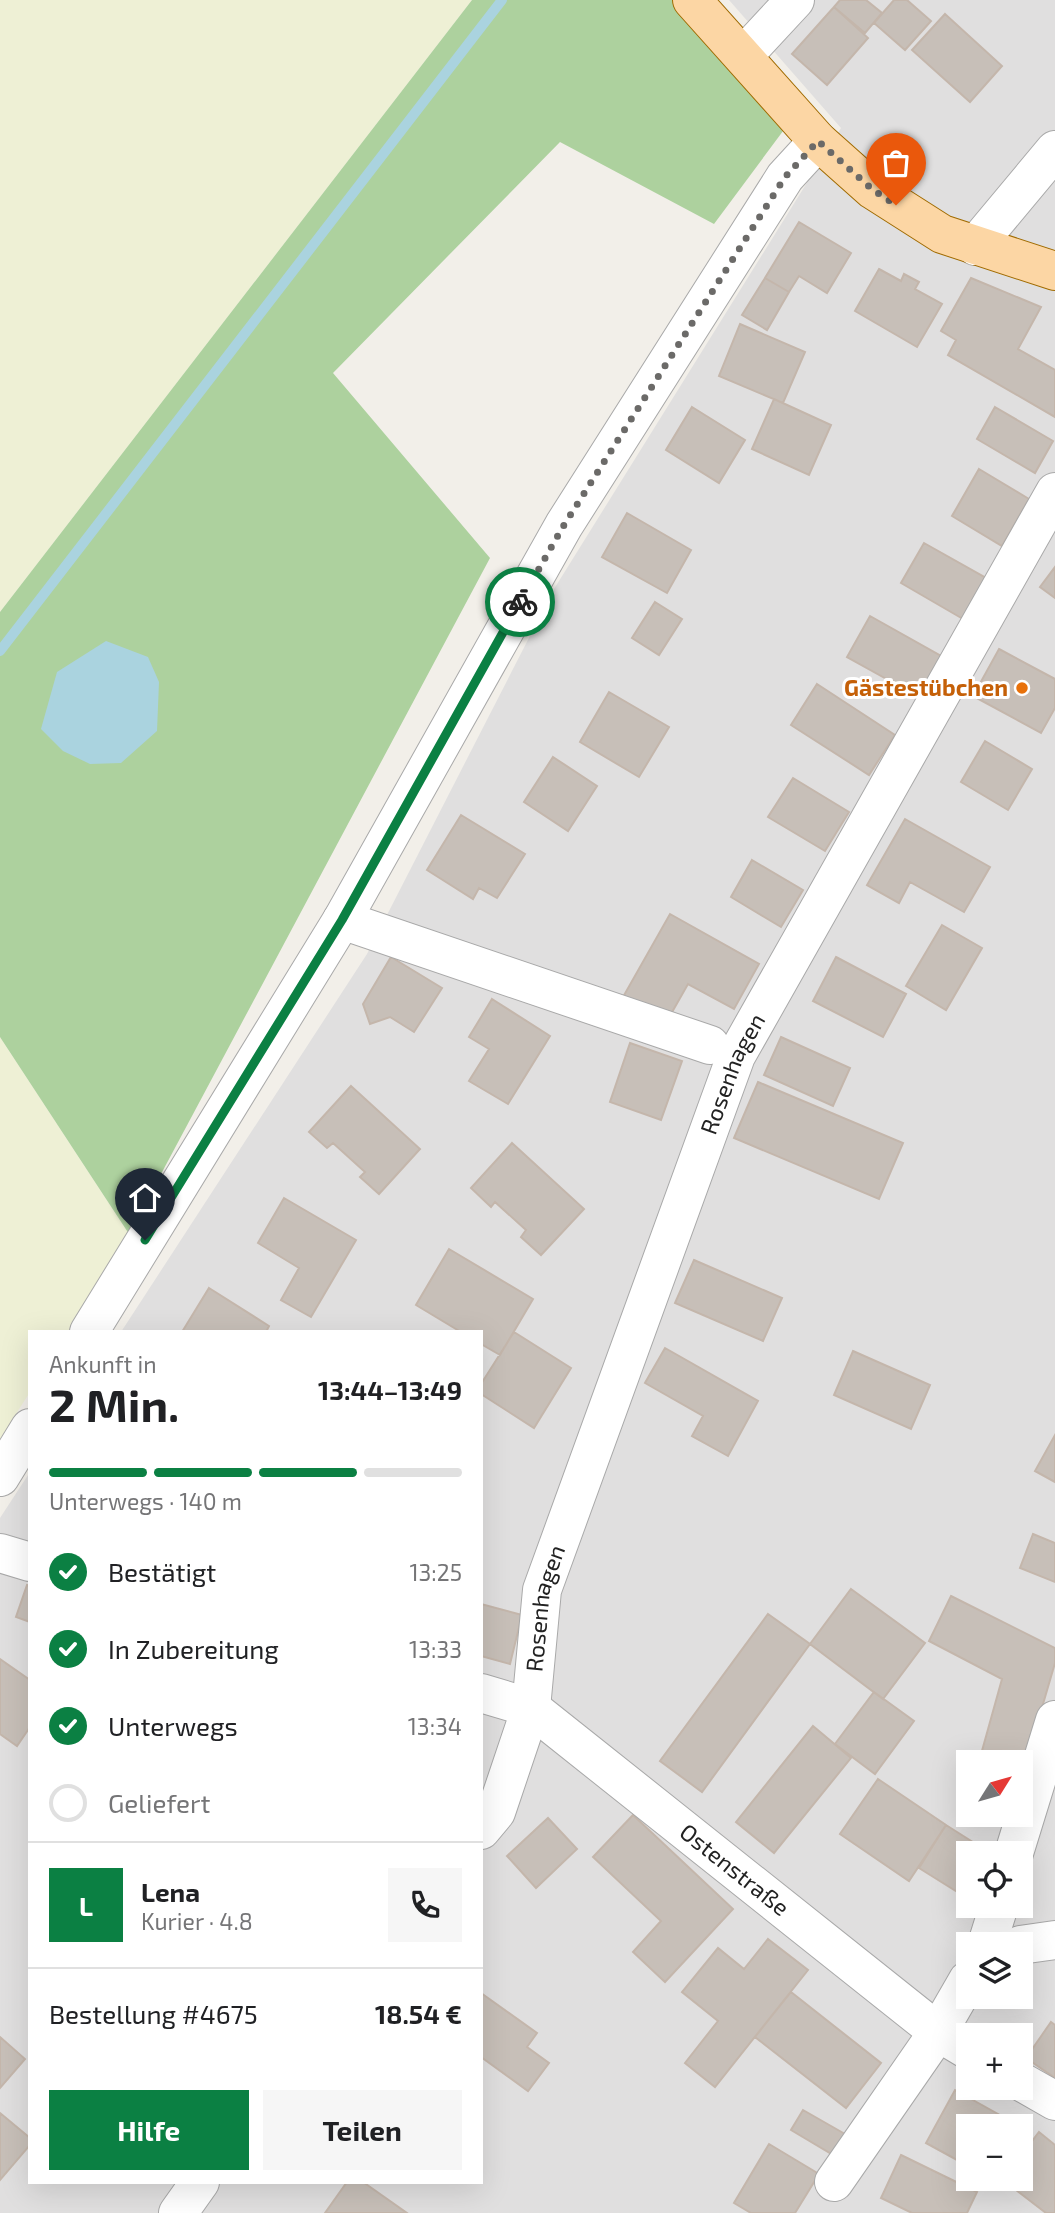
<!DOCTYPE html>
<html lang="de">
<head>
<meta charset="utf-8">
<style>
	:root { --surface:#fff; --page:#f6f6f6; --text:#202124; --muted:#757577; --line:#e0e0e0; --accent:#0b8043 }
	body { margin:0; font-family:"Exo 2",sans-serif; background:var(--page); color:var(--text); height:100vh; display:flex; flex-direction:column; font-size:26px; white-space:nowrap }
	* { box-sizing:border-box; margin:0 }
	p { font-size:23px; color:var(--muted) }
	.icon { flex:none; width:38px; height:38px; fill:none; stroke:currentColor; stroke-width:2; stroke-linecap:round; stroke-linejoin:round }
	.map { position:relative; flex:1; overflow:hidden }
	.sheet { position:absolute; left:28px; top:1330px; width:455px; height:854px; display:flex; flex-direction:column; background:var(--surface); border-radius:0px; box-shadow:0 7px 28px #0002 }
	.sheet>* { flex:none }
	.needle { width:46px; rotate:53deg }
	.buttons { position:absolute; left:956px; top:1750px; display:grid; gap:14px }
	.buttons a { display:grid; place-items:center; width:77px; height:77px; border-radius:0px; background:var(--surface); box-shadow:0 7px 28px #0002; font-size:35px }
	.pin { position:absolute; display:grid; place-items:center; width:60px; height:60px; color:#fff; margin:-72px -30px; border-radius:50% 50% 50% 0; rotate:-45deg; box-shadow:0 0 7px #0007 }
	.pin .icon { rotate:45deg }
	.courier { position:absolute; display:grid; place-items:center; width:70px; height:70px; margin:-35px; border:5px solid #0b8043; border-radius:50%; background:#fff; color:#222; box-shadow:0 2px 9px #0007 }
	.overview em { font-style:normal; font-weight:700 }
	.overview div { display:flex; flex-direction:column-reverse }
	.overview { display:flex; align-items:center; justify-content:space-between; height:119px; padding:0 21px }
	h1 { font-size:46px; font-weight:700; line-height:52px }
	.bar { display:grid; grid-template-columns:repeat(4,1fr); gap:10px 7px; align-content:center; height:84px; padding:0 21px }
	.bar i { height:9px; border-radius:5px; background:var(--line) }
	.bar .selected { background:var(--accent) }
	.bar p { grid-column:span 4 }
	.line { display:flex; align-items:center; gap:18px; padding:0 21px; border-top:2px solid var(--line) }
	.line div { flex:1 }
	.round { display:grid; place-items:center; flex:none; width:74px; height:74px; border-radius:0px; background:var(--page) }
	ol { padding:0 21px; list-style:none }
	li { display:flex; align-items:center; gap:21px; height:77px }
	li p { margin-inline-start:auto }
	li .icon { padding:7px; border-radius:50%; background:var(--accent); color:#fff; stroke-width:4 }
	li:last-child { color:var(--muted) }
	li i { width:38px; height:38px; border:4px solid var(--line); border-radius:50% }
	.action { display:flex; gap:14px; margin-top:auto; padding:14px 21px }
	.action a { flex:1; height:80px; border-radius:0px; background:var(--accent); color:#fff; font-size:28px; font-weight:700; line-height:80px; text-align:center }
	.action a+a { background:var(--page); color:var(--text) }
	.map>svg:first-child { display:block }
	.residential { fill:#e0dfdf; fill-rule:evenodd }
	.farmland { fill:#eef0d5 }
	.forest { fill:#add19e }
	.water { fill:#aad3df }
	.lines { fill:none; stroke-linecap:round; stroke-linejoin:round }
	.stream { stroke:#aad3df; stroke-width:10 }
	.building { fill:#c7bfb8; stroke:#c4b6ab; stroke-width:2 }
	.minor-casing { stroke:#a9a9a9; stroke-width:40 }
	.major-casing { stroke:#a06b00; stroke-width:40 }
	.minor { stroke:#fff; stroke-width:38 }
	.major { stroke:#fcd6a4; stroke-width:38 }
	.done { stroke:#6b6a68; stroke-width:7; stroke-dasharray:0 12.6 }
	.route { stroke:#0b8043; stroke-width:9 }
	.food-dot { fill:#e8710a; stroke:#fff; stroke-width:2.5 }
	.labels { text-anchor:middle; stroke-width:6; stroke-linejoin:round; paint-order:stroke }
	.food-label { font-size:23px; font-weight:bold; fill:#c56008; stroke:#fff; text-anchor:end }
	.street-label { font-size:23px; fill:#222; stroke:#fff }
</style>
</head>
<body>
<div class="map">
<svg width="1055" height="2213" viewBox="0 0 1055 2213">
	<rect width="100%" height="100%" fill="#f2efe9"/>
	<path class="residential" d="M 729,0 L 1055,0 L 1055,2213 L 0,2213 L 0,1518 L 30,1472 L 30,2182 L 481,2182 L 481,1332 L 121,1332 L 367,954 L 554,589 L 841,128 ZM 968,1762 L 1020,1762 L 1020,1815 L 968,1815 ZM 968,1853 L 1020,1853 L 1020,1906 L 968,1906 ZM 968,1944 L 1020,1944 L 1020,1997 L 968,1997 ZM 968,2035 L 1020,2035 L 1020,2088 L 968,2088 ZM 968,2126 L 1020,2126 L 1020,2179 L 968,2179 Z"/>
	<path class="farmland" d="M 0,0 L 472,0 L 0,612 Z
		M 0,1037 L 129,1234 L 68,1332 L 30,1332 L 30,1392 L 0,1439 Z"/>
	<path class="forest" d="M 472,0 L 672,0 L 789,123 L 714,224 L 560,142 L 333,373 L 490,558 L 129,1234 L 0,1037 L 0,612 Z"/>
	<path class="water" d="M 106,641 L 148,657 L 159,682 L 157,731 L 121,763 L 90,764 L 63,751 L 41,729 L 57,672 Z"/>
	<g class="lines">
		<path class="stream" d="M 0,651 L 502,0"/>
	</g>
	<path class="building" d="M 840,0 L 866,0 L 882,13 L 865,33 L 834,7 Z
		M 894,0 L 907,0 L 931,21 L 905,50 L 874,23 Z
		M 834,7 L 868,38 L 827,85 L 792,54 Z
		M 945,14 L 1002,66 L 970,102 L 912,50 Z
		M 799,222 L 851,253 L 827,293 L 799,276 L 789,292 L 765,278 Z
		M 879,269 L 901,281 L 904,274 L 919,282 L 915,289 L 942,304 L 917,347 L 855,311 Z
		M 765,278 L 789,292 L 767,330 L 742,315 Z
		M 971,278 L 1041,307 L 1018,349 L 1055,370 L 1055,417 L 948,355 L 956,340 L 941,331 Z
		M 740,324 L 805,352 L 783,403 L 719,376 Z
		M 774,399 L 831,425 L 809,475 L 752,449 Z
		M 692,407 L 745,440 L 719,483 L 666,450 Z
		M 995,407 L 1053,441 L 1035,473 L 977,439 Z
		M 979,469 L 1029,499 L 1002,546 L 952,516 Z
		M 627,513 L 691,550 L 667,593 L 602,557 Z
		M 924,543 L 986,578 L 963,619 L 901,583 Z
		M 1055,567 L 1055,598 L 1040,587 Z
		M 655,602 L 682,619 L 659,655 L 632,638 Z
		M 870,616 L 941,656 L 919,697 L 847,657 Z
		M 999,649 L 1055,679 L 1055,708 L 1041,733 L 973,696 Z
		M 817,684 L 895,735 L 869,775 L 791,725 Z
		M 609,692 L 669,727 L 639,777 L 580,742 Z
		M 985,741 L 1032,769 L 1008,810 L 961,782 Z
		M 553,757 L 597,786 L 568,831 L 524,802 Z
		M 793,778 L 849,812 L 825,851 L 768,817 Z
		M 461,815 L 525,854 L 497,898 L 479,888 L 473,899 L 427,870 Z
		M 905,819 L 990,867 L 964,912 L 910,882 L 899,903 L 867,885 Z
		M 752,860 L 803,890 L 781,927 L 731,897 Z
		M 670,914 L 759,964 L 734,1009 L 688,984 L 667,1021 L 623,997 Z
		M 942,925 L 982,948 L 946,1010 L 906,986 Z
		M 391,957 L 442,988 L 414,1032 L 390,1017 L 370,1024 L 363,1004 Z
		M 836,957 L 906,994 L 883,1037 L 813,1001 Z
		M 492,999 L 550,1036 L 508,1104 L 469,1081 L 489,1049 L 469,1037 Z
		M 781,1037 L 850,1068 L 833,1106 L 764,1075 Z
		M 630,1043 L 682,1061 L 661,1120 L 610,1102 Z
		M 758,1082 L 903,1143 L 879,1199 L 734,1138 Z
		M 351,1086 L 420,1149 L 379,1194 L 360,1177 L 365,1172 L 333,1143 L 327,1148 L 309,1132 Z
		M 512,1143 L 584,1209 L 541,1255 L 521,1237 L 526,1230 L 495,1202 L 491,1207 L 471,1188 Z
		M 284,1198 L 356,1240 L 311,1317 L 281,1300 L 299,1268 L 258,1243 Z
		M 449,1249 L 533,1299 L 500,1355 L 481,1344 L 481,1332 L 461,1332 L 416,1305 Z
		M 694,1260 L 782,1298 L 763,1341 L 675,1303 Z
		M 209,1288 L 269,1326 L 266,1332 L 182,1332 Z
		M 514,1332 L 571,1368 L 534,1428 L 481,1394 L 481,1384 Z
		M 665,1348 L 758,1401 L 728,1456 L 692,1436 L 703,1416 L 645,1383 Z
		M 853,1351 L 930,1385 L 911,1429 L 834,1395 Z
		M 1055,1435 L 1055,1482 L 1035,1471 Z
		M 1033,1534 L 1055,1543 L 1055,1582 L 1020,1568 Z
		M 27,1585 L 30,1586 L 30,1622 L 16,1617 Z
		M 851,1589 L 925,1643 L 883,1699 L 810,1644 Z
		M 951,1596 L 1055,1648 L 1055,1663 L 1024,1769 L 1020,1768 L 1020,1762 L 996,1762 L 980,1758 L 1002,1679 L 929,1641 Z
		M 481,1604 L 522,1615 L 510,1664 L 481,1656 Z
		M 768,1614 L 810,1644 L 702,1792 L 660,1761 Z
		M 0,1659 L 30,1680 L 30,1727 L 17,1746 L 0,1734 Z
		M 874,1692 L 914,1721 L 875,1774 L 835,1744 Z
		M 813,1726 L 851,1758 L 774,1853 L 736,1822 Z
		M 878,1779 L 946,1825 L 909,1881 L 840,1834 Z
		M 633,1815 L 733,1909 L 665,1982 L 633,1952 L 661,1921 L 593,1857 Z
		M 548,1818 L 577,1849 L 536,1888 L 507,1856 Z
		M 946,1825 L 990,1853 L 968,1853 L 967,1898 L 919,1868 Z
		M 768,1939 L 808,1970 L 715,2087 L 685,2063 L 718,2021 L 682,1992 L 718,1948 L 744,1969 Z
		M 791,1992 L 881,2063 L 846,2108 L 755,2037 Z
		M 481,1993 L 537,2033 L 527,2047 L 549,2063 L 528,2091 L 481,2057 Z
		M 1051,2022 L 1055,2025 L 1055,2078 L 1026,2058 Z
		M 0,2037 L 25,2059 L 0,2088 Z
		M 955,2090 L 1014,2123 L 1013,2126 L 968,2126 L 968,2166 L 926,2143 Z
		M 803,2110 L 852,2138 L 840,2159 L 791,2130 Z
		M 0,2113 L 30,2138 L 30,2145 L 0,2180 Z
		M 1039,2132 L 1055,2145 L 1055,2213 L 1046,2213 L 1003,2180 L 1020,2179 L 1020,2157 Z
		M 769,2144 L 819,2174 L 795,2213 L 751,2213 L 734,2203 Z
		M 901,2155 L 977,2192 L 967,2213 L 912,2213 L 881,2198 Z
		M 347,2182 L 363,2182 L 407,2213 L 325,2213 Z"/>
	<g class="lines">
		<defs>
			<g id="minor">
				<path d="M 743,56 L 795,0"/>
				<path d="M 975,246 L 1055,150"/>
				<path d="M 342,920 L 710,1045"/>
				<path d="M 89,1332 L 342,920 L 564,525 L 785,177 L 818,141"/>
				<path d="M 0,1477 L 30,1428"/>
				<path d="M 0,1553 L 30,1562"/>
				<path id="s1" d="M 481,1693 L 531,1708 L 938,2032 L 968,2050"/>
				<path id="s2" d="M 481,1830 L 496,1812 L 531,1708 L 542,1590 L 736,1056 L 1055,492"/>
				<path d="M 1014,1853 L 1055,1720"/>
				<path d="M 987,1944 L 999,1906"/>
				<path d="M 1020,1945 L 1055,1940"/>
				<path d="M 1020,2081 L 1055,2101"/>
				<path d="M 834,2182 L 938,2032 L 968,1980"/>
				<path d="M 178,2213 L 200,2182"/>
			</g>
			<path id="major" d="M 692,0 L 818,141 L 873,190 L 942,234 L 1055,271"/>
		</defs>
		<use href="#minor" class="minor-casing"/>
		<use href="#major" class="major-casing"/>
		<use href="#minor" class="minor"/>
		<use href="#major" class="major"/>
	</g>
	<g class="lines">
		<path class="done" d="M 520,602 L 564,525 L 785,177 L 818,141 L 873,190 L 896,205"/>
		<path class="route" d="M 145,1240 L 342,920 L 520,602"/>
	</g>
	<circle class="food-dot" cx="1022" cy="688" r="7"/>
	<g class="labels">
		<g class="food-label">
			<text x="1008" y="696">Gästestübchen</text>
		</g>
		<g class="street-label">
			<text dy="8" stroke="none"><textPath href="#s2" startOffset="802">Rosenhagen</textPath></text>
			<text dy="8" stroke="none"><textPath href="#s2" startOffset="234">Rosenhagen</textPath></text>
			<text dy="8" stroke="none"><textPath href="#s1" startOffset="312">Ostenstraße</textPath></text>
		</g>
	</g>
</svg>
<div class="buttons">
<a><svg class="needle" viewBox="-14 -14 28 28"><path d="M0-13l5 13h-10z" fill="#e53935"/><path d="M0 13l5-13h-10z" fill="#757577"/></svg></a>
<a><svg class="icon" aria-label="locate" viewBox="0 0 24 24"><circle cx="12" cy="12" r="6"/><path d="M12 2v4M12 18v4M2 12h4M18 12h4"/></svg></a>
<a><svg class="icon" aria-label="layers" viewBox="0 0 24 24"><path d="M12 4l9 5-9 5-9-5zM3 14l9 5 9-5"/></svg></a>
<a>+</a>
<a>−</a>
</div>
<div class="pin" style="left:896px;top:205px;background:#ea580c"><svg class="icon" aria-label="bag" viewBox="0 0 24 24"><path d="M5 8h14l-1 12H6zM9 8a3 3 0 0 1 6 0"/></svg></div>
<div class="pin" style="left:145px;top:1240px;background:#1f2937"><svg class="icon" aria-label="home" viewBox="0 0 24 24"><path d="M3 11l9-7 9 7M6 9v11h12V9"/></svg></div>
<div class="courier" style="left:520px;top:602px"><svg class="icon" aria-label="bike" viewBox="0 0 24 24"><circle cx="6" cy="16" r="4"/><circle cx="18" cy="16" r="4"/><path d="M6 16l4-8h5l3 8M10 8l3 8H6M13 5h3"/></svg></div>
<section class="sheet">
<div class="overview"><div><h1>2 Min.</h1><p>Ankunft in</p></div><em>13:44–13:49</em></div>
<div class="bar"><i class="selected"></i><i class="selected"></i><i class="selected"></i><i></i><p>Unterwegs · 140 m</p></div>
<ol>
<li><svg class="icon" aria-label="check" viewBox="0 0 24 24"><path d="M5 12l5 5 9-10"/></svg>Bestätigt<p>13:25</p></li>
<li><svg class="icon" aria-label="check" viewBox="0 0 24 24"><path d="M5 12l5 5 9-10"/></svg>In Zubereitung<p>13:33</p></li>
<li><svg class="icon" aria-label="check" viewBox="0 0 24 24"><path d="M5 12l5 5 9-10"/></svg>Unterwegs<p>13:34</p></li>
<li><i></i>Geliefert</li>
</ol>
<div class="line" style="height:126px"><b class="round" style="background:var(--accent);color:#fff">L</b><div><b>Lena</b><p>Kurier · 4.8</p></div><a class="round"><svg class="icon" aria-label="phone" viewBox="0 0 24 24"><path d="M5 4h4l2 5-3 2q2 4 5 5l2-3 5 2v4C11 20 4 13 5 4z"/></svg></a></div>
<div class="line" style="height:91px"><div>Bestellung #4675</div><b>18.54 €</b></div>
<div class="action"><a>Hilfe</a><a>Teilen</a></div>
</section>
</div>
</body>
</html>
